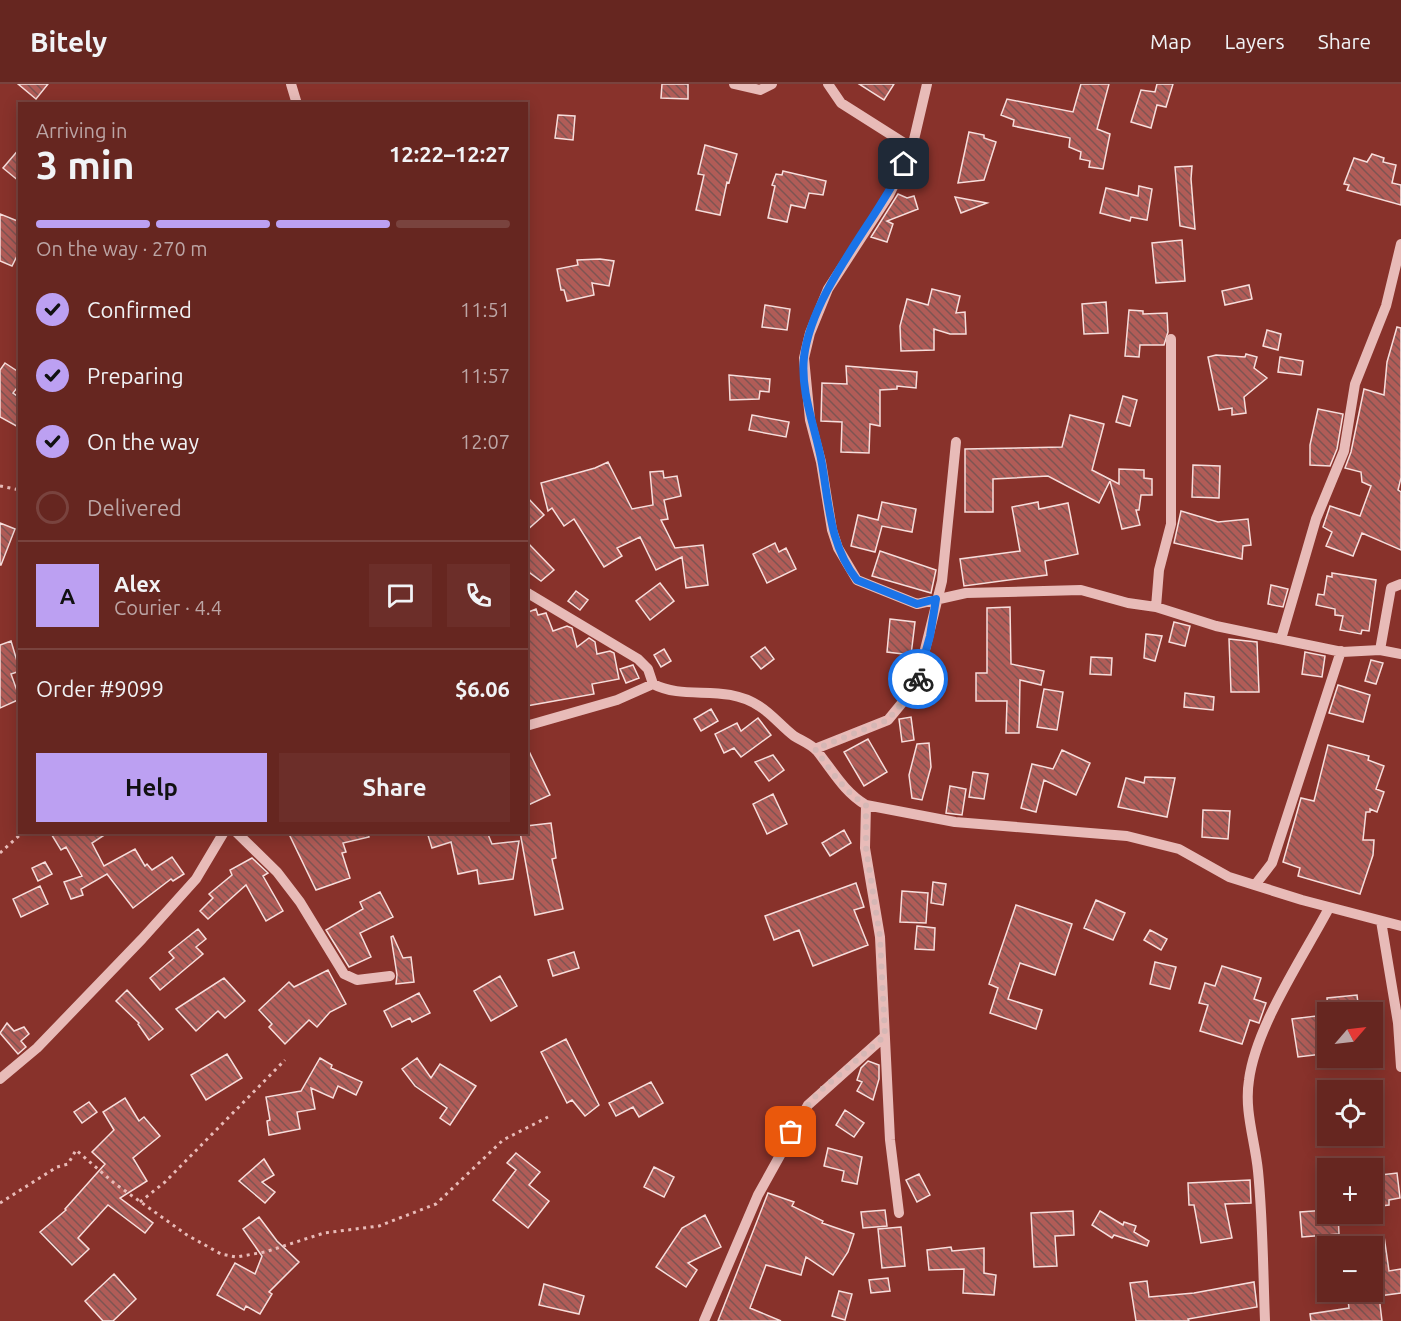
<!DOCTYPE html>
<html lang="en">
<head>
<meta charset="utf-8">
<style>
	:root { --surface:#662620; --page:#6c2e29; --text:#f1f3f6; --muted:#bca5a5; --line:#79433e; --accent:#bca0f2 }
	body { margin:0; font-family:Ubuntu,sans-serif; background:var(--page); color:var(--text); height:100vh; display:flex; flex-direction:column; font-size:22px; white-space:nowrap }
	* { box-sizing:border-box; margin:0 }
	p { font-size:20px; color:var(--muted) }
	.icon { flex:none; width:33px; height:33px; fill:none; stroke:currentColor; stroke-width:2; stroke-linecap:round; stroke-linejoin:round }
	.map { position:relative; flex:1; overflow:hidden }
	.panel { position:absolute; left:18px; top:18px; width:510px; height:732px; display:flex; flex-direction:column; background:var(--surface); border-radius:0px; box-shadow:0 3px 15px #0003,0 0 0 2px var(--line) }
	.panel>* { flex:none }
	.needle { width:39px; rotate:62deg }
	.fabs { position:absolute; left:1317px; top:918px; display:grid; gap:12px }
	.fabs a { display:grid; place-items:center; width:66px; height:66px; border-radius:0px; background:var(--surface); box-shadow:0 3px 15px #0003,0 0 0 2px var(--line); font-size:30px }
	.pin { position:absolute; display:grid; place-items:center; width:51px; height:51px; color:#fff; margin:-26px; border-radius:12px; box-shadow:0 3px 9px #0006 }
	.courier { position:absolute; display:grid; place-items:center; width:60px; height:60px; margin:-30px; border:4px solid #1a73e8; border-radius:50%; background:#fff; color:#222; box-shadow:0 2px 8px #0007 }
	.overview em { font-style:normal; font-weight:700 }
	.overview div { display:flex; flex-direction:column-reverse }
	.overview { display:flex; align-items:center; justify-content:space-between; height:102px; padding:0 18px }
	h1 { font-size:39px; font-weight:700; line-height:45px }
	.bar { display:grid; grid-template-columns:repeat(4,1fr); gap:9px 6px; align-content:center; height:72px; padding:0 18px }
	.bar i { height:8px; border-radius:4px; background:var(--line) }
	.bar .on { background:var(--accent) }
	.bar p { grid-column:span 4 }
	.line { display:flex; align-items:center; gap:15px; padding:0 18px; border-top:2px solid var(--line) }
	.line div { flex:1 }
	.round { display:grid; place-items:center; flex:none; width:63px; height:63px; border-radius:0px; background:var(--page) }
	ol { padding:0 18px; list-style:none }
	li { display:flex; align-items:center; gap:18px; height:66px }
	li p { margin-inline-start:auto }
	li .icon { padding:6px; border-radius:50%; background:var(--accent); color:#111; stroke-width:4 }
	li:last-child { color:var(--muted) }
	li i { width:33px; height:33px; border:3px solid var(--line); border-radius:50% }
	.primary-button { display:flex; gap:12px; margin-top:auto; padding:12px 18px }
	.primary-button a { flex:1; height:69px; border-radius:0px; background:var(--accent); color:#111; font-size:24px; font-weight:700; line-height:69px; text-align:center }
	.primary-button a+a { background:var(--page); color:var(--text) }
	header { display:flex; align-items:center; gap:36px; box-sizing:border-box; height:84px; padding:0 30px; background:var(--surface); border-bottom:2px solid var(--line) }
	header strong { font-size:28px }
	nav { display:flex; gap:33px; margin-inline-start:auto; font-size:21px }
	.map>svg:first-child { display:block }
	.building { fill:url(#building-back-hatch); stroke:#f7dddb; stroke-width:1.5 }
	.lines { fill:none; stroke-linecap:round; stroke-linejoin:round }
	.path { stroke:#e8bbb8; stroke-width:3; stroke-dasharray:3 4.5; stroke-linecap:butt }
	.minor { stroke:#e8bbb8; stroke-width:10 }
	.done { stroke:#d5b7b5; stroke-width:6; stroke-dasharray:0 10.8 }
	.route { stroke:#1a73e8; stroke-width:8 }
</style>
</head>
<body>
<header>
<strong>Bitely</strong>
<nav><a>Map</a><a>Layers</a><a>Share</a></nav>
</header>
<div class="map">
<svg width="1401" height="1237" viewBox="0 0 1401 1237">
	<defs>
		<pattern id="building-back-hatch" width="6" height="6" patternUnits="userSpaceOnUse" patternTransform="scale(1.5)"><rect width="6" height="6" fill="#b15c57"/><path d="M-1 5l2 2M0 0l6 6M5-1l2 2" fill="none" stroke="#7e5452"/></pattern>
	</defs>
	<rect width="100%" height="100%" fill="#88322b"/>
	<path class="building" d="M 18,0 L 48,0 L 36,15 Z
		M 662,0 L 688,0 L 688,15 L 661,14 Z
		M 859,0 L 894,0 L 884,16 Z
		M 1081,0 L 1109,0 L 1097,45 L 1110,50 L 1103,85 L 1089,83 L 1090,77 L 1080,75 L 1081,68 L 1069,63 L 1070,54 L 1013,42 L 1014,36 L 1001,31 L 1007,15 L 1073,28 Z
		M 1157,0 L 1173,0 L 1166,23 L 1157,21 L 1151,44 L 1131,38 L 1141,6 L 1155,8 Z
		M 558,31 L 575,32 L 573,56 L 555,54 Z
		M 969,48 L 984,51 L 984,54 L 996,58 L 984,96 L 958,99 Z
		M 705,61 L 737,70 L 729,99 L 727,98 L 720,131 L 696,126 L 704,91 L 698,90 Z
		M 20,64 L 20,98 L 3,84 Z
		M 1372,70 L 1384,74 L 1383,78 L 1396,81 L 1392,99 L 1401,101 L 1401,121 L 1347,106 L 1349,101 L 1344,100 L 1354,74 L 1367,78 Z
		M 1192,82 L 1191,95 L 1195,145 L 1180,142 L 1175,83 Z
		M 783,87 L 826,97 L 823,111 L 809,109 L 805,124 L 791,121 L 787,138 L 768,134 L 775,102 L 772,101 L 776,90 L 782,91 Z
		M 1139,102 L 1152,105 L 1147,136 L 1131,133 L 1130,137 L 1100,129 L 1106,104 L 1138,112 Z
		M 898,110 L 907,114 L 914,112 L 918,125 L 887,137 L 893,140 L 887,158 L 871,153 Z
		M 955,113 L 987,119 L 961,129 Z
		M 0,130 L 20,138 L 20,166 L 12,182 L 0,177 Z
		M 1182,156 L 1185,197 L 1156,199 L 1152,159 Z
		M 600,175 L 614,177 L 609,202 L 592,199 L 594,211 L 567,217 L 564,206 L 561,206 L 557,185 L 578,181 L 577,176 Z
		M 1249,201 L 1252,215 L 1225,221 L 1222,207 Z
		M 932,205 L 960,212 L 956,229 L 965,228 L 966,250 L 950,250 L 934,245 L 934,266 L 901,267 L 900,242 L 907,215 L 928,221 Z
		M 1106,218 L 1108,249 L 1084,250 L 1082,220 Z
		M 765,221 L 790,225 L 787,246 L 762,243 Z
		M 1129,226 L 1143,227 L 1143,230 L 1167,229 L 1168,248 L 1164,261 L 1140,261 L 1139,273 L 1125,272 Z
		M 1397,243 L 1401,244 L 1401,394 L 1398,406 L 1401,408 L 1401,466 L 1362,449 L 1353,472 L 1326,462 L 1332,448 L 1323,443 L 1330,422 L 1360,432 L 1371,402 L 1362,398 L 1361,388 L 1345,384 L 1351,368 L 1364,305 L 1384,311 L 1387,278 Z
		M 1267,246 L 1281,250 L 1278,266 L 1263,262 Z
		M 1246,270 L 1257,273 L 1254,284 L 1267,294 L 1244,313 L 1246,329 L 1232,331 L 1232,324 L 1219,326 L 1208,273 L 1216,271 L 1245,273 Z
		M 1280,273 L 1303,277 L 1301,291 L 1278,288 Z
		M 5,279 L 20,289 L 20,300 L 13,309 L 20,314 L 20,344 L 0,333 L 0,286 Z
		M 846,282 L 917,288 L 916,304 L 897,302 L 897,305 L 880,306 L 880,342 L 870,340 L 869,369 L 841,368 L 842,338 L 821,337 L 822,299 L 847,300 Z
		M 729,291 L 770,295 L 769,308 L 760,307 L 759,315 L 730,316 Z
		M 1123,312 L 1137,316 L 1130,342 L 1116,338 Z
		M 1318,325 L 1343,330 L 1337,365 L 1330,382 L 1310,381 L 1310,361 Z
		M 752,331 L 789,338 L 786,353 L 749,346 Z
		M 1070,331 L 1104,340 L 1092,386 L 1119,400 L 1119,385 L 1144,386 L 1144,394 L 1152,395 L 1152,411 L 1141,411 L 1139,426 L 1136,426 L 1140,441 L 1122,445 L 1110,397 L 1099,419 L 1048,392 L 993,395 L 993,428 L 965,428 L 965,365 L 1062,363 Z
		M 608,378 L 632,425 L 653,421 L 650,388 L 663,387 L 664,394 L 677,392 L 681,412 L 664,416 L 668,435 L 661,436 L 675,464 L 703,461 L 708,501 L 686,504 L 682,473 L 656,486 L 640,453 L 617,464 L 622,472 L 604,483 L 574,435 L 564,442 L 552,424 L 548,427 L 541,399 L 595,384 Z
		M 1193,381 L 1220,382 L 1219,414 L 1192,413 Z
		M 526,412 L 544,431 L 526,447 Z
		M 882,418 L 916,425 L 912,448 L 882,442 L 875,468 L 851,462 L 858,431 L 878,436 Z
		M 1038,418 L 1039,425 L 1068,419 L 1078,470 L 1045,477 L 1047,491 L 964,502 L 960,475 L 1020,467 L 1012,423 Z
		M 1181,427 L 1218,438 L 1248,435 L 1251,461 L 1243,462 L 1242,475 L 1174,459 Z
		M 0,439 L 15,445 L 1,481 L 0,481 Z
		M 526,457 L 554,486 L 541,497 L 526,486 Z
		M 775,459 L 779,468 L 786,464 L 796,485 L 767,499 L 753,470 Z
		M 880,467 L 936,486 L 931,509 L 872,492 Z
		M 1332,489 L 1376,496 L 1369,547 L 1362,546 L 1361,550 L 1340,546 L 1343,532 L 1335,531 L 1335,525 L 1316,521 L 1318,510 L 1324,511 L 1327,492 L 1332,493 Z
		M 660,499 L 674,517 L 650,536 L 636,517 Z
		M 1271,501 L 1288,505 L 1283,523 L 1268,520 Z
		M 576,507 L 588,516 L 580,526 L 568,517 Z
		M 1010,523 L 1011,580 L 1044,587 L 1041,601 L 1020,596 L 1019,649 L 1006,649 L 1007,617 L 976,617 L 976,589 L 987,589 L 987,524 Z
		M 536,525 L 538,531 L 546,529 L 553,547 L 567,542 L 572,544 L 577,563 L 589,554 L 595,558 L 597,570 L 610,567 L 614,569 L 619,595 L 592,600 L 594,610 L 526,622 L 526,529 Z
		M 890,535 L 915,538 L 911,571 L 887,568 Z
		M 1174,538 L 1190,542 L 1185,562 L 1169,558 Z
		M 1146,550 L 1162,552 L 1155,577 L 1144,574 Z
		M 1229,555 L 1257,558 L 1259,608 L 1231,608 Z
		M 11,557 L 20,587 L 11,590 L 20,615 L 0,624 L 0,561 Z
		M 765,563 L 774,575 L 761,585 L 751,573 Z
		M 664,565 L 671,577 L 661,583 L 654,571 Z
		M 1305,568 L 1325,572 L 1322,593 L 1302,590 Z
		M 1091,573 L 1112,574 L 1111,591 L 1090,590 Z
		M 1371,576 L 1383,579 L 1376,600 L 1365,597 Z
		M 633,581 L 639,594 L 626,599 L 620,585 Z
		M 1338,601 L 1370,611 L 1363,638 L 1329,629 Z
		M 1044,605 L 1063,608 L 1057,646 L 1037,643 Z
		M 1185,609 L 1214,613 L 1213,626 L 1184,623 Z
		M 711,625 L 718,637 L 701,647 L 694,635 Z
		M 911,633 L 914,656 L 902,658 L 899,635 Z
		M 758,634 L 771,651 L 741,673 L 734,664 L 724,669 L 715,650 L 737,639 L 741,647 Z
		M 868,655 L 887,688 L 864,702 L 844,668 Z
		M 929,659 L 931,683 L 922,716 L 912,714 L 909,691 L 917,660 Z
		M 526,661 L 550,711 L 526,722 Z
		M 1328,661 L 1369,672 L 1368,676 L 1384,682 L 1376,705 L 1384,708 L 1377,728 L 1370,725 L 1370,728 L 1366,728 L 1363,756 L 1374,756 L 1373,771 L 1360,810 L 1298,792 L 1300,784 L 1283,778 L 1301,714 L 1314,717 Z
		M 1062,666 L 1090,679 L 1076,711 L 1044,696 L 1036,728 L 1021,724 L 1032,680 L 1053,685 Z
		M 773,671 L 784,686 L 769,697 L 755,678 Z
		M 973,688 L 988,690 L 984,715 L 969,713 Z
		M 1145,693 L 1175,694 L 1167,733 L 1118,723 L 1126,694 L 1144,699 Z
		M 950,702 L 966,705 L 962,731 L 946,729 Z
		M 773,710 L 787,740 L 767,750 L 753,720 Z
		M 1203,726 L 1230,727 L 1228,755 L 1202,753 Z
		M 551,739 L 556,774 L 552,775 L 563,825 L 535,831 L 520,748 L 526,748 L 526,742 Z
		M 844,746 L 851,759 L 830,772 L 822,759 Z
		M 50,748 L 109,748 L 92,759 L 104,782 L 135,765 L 145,782 L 147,780 L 152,786 L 172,773 L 184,790 L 173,797 L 171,795 L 133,824 L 107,790 L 81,805 L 83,811 L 71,815 L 64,798 L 82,792 L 66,763 L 61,766 Z
		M 288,748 L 368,748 L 369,753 L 343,759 L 346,768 L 342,769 L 350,794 L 316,806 Z
		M 427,748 L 487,748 L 492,760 L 519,757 L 513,795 L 479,800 L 477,786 L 458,790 L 451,758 L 432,764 Z
		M 252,774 L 268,789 L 263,792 L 283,827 L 266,837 L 246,801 L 208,835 L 200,827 L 213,814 L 209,810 L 232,791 L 230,786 Z
		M 45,778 L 52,790 L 38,797 L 32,784 Z
		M 933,798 L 946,800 L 943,821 L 931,819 Z
		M 856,799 L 864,823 L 854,826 L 868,861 L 813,882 L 799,846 L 774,856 L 765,832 Z
		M 40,802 L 48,820 L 21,833 L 13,815 Z
		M 902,807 L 928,809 L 926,839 L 900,838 Z
		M 380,808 L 393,833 L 360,849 L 371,873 L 349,883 L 326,846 L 363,825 L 360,818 Z
		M 1096,816 L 1125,829 L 1113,856 L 1084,844 Z
		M 1016,821 L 1072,840 L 1055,891 L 1020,879 L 1008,915 L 1042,926 L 1036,945 L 990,929 L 998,904 L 989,900 Z
		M 917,842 L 935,844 L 934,866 L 915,865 Z
		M 198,845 L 206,855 L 196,863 L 203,870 L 160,906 L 150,894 L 174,874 L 169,868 Z
		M 1150,846 L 1167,855 L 1161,866 L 1144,856 Z
		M 393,852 L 403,874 L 411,873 L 414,898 L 396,900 L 397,891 L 391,853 Z
		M 574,868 L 579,884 L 553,892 L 548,876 Z
		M 1155,878 L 1176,883 L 1170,905 L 1150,900 Z
		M 1222,882 L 1261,894 L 1254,915 L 1266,919 L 1259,939 L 1250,936 L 1242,960 L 1200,947 L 1208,921 L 1199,919 L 1205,899 L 1215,902 Z
		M 328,886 L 346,920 L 330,928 L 317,943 L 309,936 L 285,960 L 269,943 L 272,940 L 259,926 L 289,898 L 294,903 Z
		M 500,892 L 517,922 L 491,937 L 474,907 Z
		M 224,894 L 245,917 L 225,934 L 218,927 L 196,947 L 176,925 Z
		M 127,906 L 163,945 L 149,956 L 138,940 L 139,939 L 116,917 Z
		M 419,909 L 430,929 L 412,938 L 410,934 L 392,943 L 384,927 Z
		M 1357,911 L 1359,928 L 1328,928 L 1327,914 Z
		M 1316,932 L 1322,970 L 1298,973 L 1292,935 Z
		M 7,939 L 14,947 L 24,943 L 29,950 L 21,957 L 26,963 L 18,970 L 0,949 Z
		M 566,955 L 599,1021 L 585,1032 L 572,1016 L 567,1019 L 541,968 Z
		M 227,970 L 242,994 L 206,1016 L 191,991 Z
		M 320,974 L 332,981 L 331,984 L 362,998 L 356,1011 L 338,1002 L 333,1014 L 311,1004 L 315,1025 L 297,1028 L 300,1045 L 269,1051 L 267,1037 L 270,1036 L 266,1013 L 301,1007 Z
		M 417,974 L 431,994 L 440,980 L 476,1002 L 450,1041 L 440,1034 L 447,1024 L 415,1002 L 402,985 Z
		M 868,977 L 879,981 L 879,995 L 873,1016 L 857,1007 L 862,998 L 857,996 L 861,984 Z
		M 651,998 L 663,1019 L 639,1033 L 633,1023 L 616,1032 L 609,1019 Z
		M 125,1014 L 139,1037 L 144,1033 L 160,1052 L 133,1074 L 147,1097 L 120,1114 L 153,1139 L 145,1149 L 108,1121 L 78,1154 L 89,1165 L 72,1181 L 40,1148 L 66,1126 L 65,1125 L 105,1080 L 92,1068 L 114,1046 L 103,1028 Z
		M 89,1018 L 97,1028 L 82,1039 L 74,1028 Z
		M 845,1026 L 864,1039 L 854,1053 L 836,1041 Z
		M 828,1064 L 862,1073 L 857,1100 L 842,1097 L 844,1087 L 824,1082 Z
		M 516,1069 L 540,1088 L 529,1101 L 549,1117 L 528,1144 L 493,1116 L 516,1086 L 507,1079 Z
		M 264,1075 L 274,1091 L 262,1098 L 275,1108 L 265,1119 L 239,1097 Z
		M 654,1083 L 674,1093 L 664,1113 L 644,1103 Z
		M 1397,1089 L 1400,1114 L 1389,1116 L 1389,1121 L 1372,1123 L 1372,1092 Z
		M 919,1090 L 930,1111 L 917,1118 L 906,1096 Z
		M 1250,1096 L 1251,1119 L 1225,1120 L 1232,1154 L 1201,1159 L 1194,1121 L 1189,1121 L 1188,1099 Z
		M 768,1109 L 794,1118 L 792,1122 L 823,1137 L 822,1139 L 854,1150 L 848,1168 L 833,1191 L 806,1173 L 801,1191 L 766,1181 L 750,1224 L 781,1237 L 718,1237 Z
		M 885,1126 L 887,1142 L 863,1144 L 861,1128 Z
		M 1328,1126 L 1328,1130 L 1338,1130 L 1339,1150 L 1302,1153 L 1300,1128 Z
		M 1073,1127 L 1074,1151 L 1055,1152 L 1057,1182 L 1034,1183 L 1031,1129 Z
		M 1100,1127 L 1123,1141 L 1124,1138 L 1136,1142 L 1134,1148 L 1149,1157 L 1147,1162 L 1114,1151 L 1112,1154 L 1092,1141 Z
		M 705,1131 L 721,1163 L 688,1179 L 697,1186 L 686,1203 L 656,1183 L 682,1144 Z
		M 259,1133 L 277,1157 L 299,1178 L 269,1208 L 272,1210 L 260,1230 L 246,1222 L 244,1226 L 217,1211 L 235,1179 L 255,1190 L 262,1172 L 243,1145 Z
		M 901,1143 L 905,1182 L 882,1184 L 878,1145 Z
		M 1384,1152 L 1389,1187 L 1401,1185 L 1401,1209 L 1379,1212 L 1382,1237 L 1311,1237 L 1310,1230 L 1349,1224 L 1347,1208 L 1372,1208 L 1372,1154 Z
		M 951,1163 L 952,1167 L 984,1164 L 984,1189 L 996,1191 L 994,1211 L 963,1209 L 964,1185 L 929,1186 L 927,1166 Z
		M 114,1190 L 136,1215 L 113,1237 L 103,1237 L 85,1217 Z
		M 888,1194 L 890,1207 L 871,1209 L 869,1196 Z
		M 1147,1197 L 1149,1213 L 1194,1209 L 1254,1198 L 1257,1223 L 1188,1235 L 1189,1237 L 1136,1237 L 1130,1199 Z
		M 544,1200 L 584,1212 L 579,1230 L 539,1221 Z
		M 839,1207 L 852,1210 L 845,1236 L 832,1232 Z"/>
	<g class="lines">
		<path class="path" d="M 0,402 L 20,406
			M 0,769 L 23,748
			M 140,1118 L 165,1098 L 285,976
			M 0,1119 L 57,1083 L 68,1080 L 76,1066 L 114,1099 L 187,1151 L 221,1170 L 236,1173 L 265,1168 L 324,1149 L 379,1142 L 436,1120 L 503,1056 L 548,1033"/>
		<path class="minor" d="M 291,0 L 297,20
			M 734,0 L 760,6 L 772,0
			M 828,0 L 841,19 L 912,64
			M 927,0 L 912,64 L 889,111 L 828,205 L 810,249 L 804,274 L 810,336 L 821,378 L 832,446 L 838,464 L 857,496 L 917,520 L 966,509 L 1081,506 L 1128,519 L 1156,523 L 1216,542 L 1342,568 L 1380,566 L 1401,570
			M 526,508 L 638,575 L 648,585 L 653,600
			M 1156,523 L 1159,486 L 1171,440 L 1171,255
			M 1281,555 L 1316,435 L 1344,367 L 1355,300 L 1386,222 L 1401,160
			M 1380,566 L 1391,504 L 1401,500
			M 526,642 L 617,616 L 653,600 C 686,617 724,599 759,622 C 772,630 782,643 794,652 C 802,657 811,660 817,667 C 833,687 844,708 866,721 L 955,738 L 1127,752 L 1179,765 L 1229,793 L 1302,816 L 1401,842
			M 815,665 L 888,636 L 916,602 L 942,497 L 956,358
			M 866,721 L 865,764 L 880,853 L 890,1056 L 899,1129
			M 236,748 L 277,788 L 300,818 L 344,890 L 357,896 L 390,892
			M 1255,801 L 1272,779 L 1341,567
			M 1381,837 L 1398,939 L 1401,983
			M 0,995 L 37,964 L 142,855 L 196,795 L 224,748
			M 704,1237 L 758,1111 L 808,1021 L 885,952
			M 1265,1237 C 1263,1187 1263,1137 1258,1087 C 1255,1056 1244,1027 1249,996 C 1256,942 1303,873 1329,824"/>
	</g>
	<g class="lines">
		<path class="done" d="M 791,1048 L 808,1021 L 820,1007 L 885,952 L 880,853 L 866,764 L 866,721 C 844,708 830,685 815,665 L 888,636 L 916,602 L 918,595"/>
		<path class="route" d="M 904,80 C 875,139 812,207 804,273 C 800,309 816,345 822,380 C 829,421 830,462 857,496 L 917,520 L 936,515 L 930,552 L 918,595"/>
	</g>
</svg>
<div class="fabs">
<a><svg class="needle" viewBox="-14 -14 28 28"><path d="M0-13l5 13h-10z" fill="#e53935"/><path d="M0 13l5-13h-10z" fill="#bca5a5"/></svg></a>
<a><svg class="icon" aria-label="locate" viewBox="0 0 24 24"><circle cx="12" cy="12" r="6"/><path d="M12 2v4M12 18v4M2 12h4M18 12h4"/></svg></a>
<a>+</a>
<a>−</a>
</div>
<div class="pin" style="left:791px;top:1048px;background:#ea580c"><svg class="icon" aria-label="bag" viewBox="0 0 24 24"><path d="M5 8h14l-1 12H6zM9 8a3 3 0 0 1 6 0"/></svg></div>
<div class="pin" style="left:904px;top:80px;background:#1f2937"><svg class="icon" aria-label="home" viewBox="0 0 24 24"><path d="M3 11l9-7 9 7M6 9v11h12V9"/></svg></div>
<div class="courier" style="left:918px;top:595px"><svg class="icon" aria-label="bike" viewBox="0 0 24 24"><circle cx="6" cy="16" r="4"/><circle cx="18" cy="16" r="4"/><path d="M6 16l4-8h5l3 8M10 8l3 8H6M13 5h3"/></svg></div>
<section class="panel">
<div class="overview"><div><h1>3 min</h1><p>Arriving in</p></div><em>12:22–12:27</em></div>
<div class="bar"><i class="on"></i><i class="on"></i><i class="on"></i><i></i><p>On the way · 270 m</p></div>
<ol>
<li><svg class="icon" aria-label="check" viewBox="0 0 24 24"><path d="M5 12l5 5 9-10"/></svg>Confirmed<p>11:51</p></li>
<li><svg class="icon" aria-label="check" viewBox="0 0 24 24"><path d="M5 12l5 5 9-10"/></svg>Preparing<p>11:57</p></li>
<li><svg class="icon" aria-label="check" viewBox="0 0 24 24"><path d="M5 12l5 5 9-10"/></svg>On the way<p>12:07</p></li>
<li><i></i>Delivered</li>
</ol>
<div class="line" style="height:108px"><b class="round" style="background:var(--accent);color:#111">A</b><div><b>Alex</b><p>Courier · 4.4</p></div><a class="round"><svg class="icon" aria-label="chat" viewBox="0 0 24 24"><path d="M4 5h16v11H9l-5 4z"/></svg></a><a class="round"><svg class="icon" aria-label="phone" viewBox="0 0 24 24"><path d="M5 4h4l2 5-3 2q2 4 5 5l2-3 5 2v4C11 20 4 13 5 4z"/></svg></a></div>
<div class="line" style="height:78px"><div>Order #9099</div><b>$6.06</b></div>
<div class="primary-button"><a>Help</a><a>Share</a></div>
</section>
</div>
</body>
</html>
